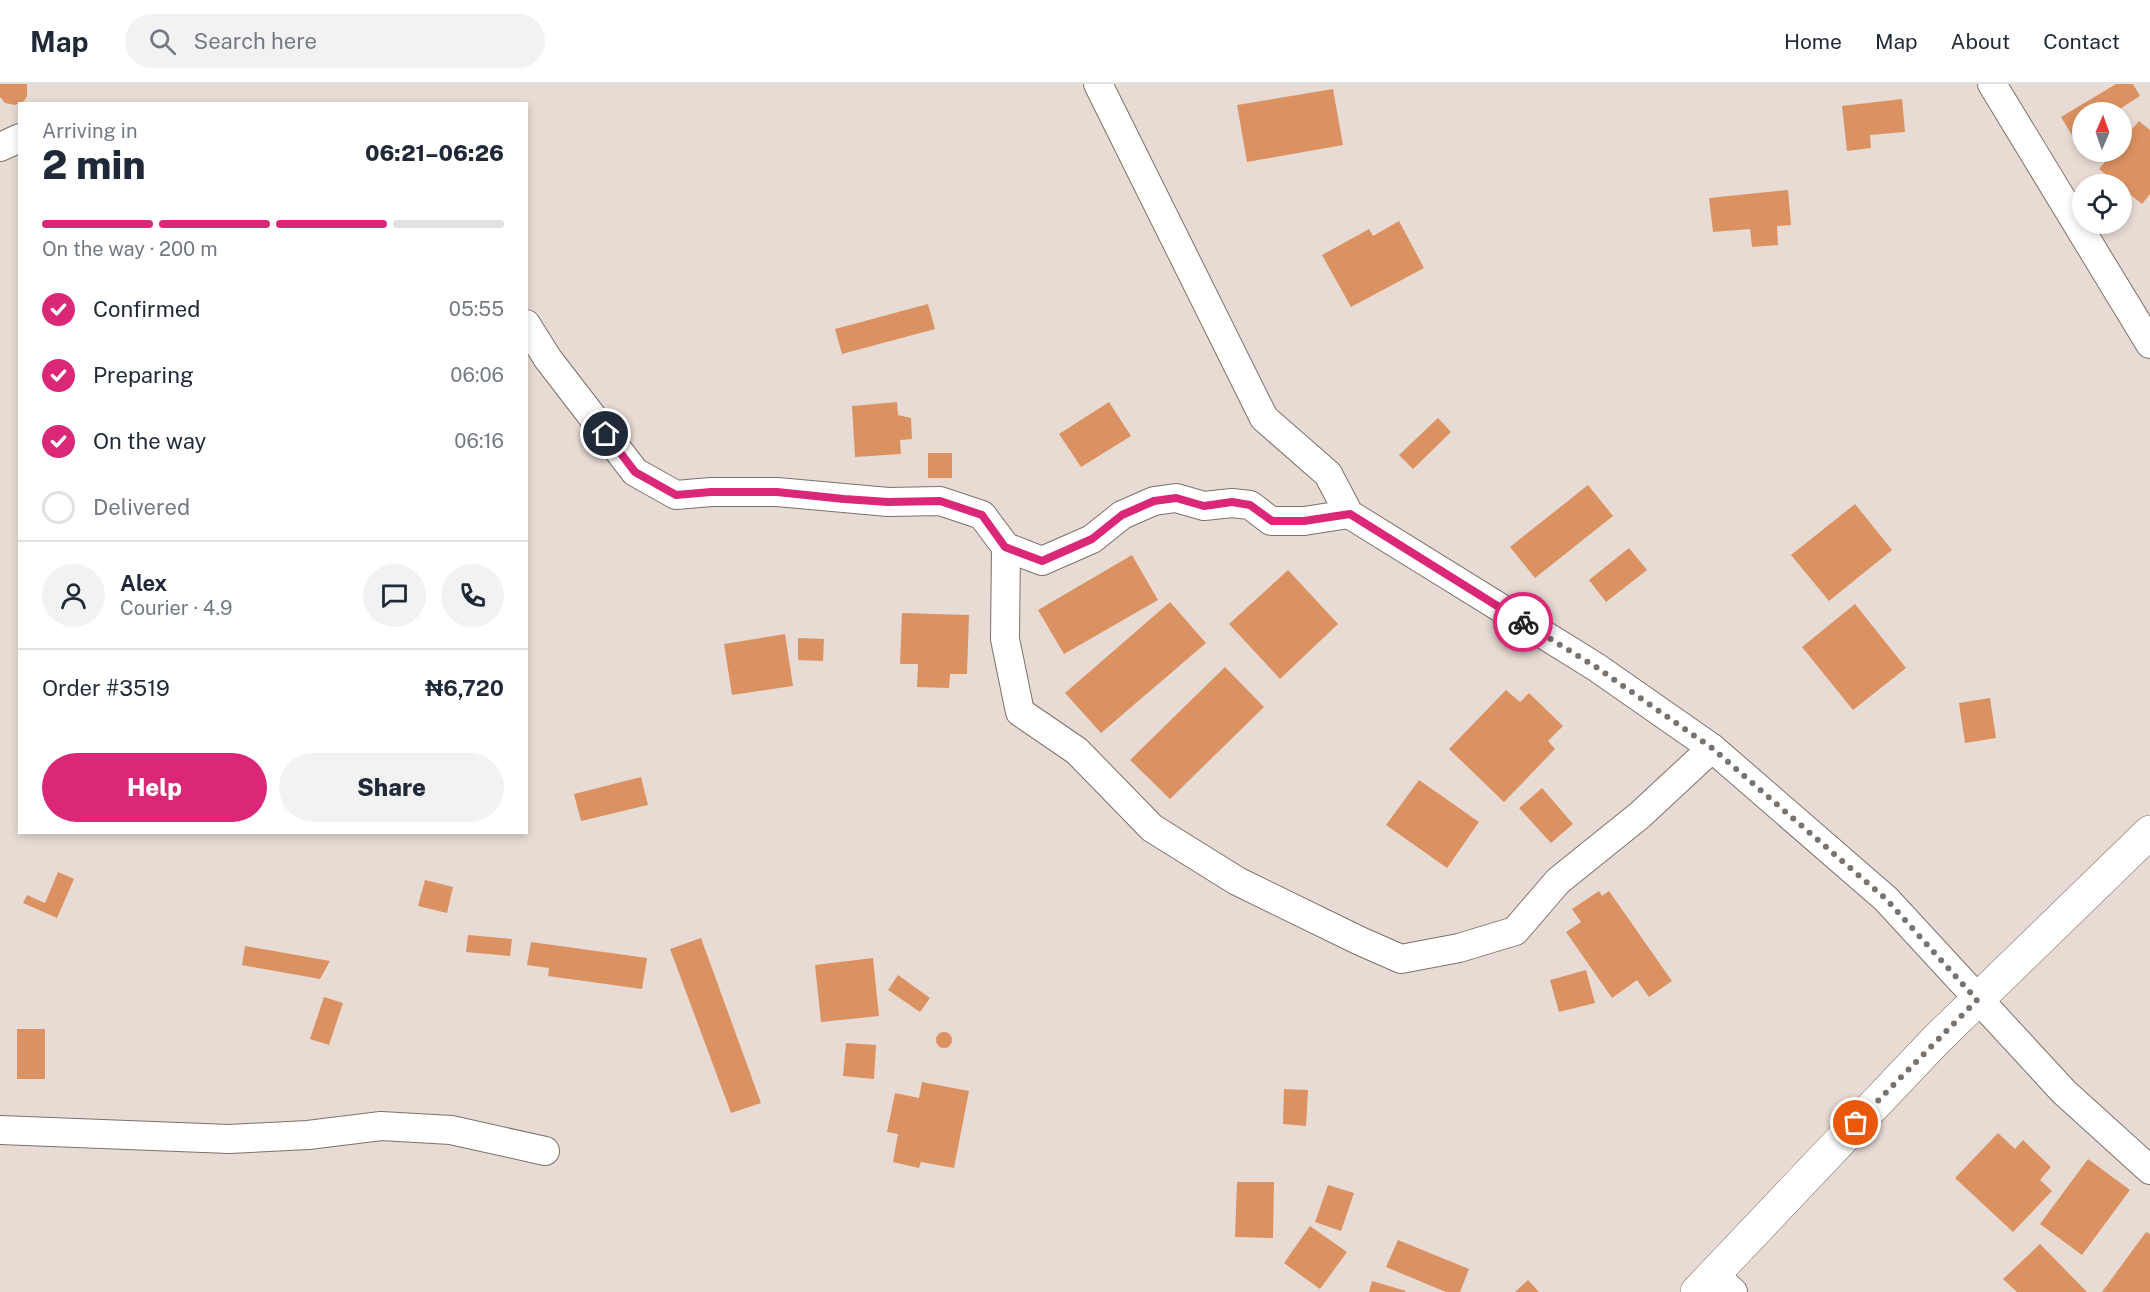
<!DOCTYPE html>
<html lang="en">
<head>
<meta charset="utf-8">
<style>
	:root { --surface:#fff; --page:#f2f2f3; --text:#1f2937; --muted:#747a83; --line:#e0e1e3; --accent:#db2777 }
	body { margin:0; font-family:"Public Sans",sans-serif; background:var(--page); color:var(--text); height:100vh; display:flex; flex-direction:column; font-size:22px; white-space:nowrap }
	* { box-sizing:border-box; margin:0 }
	p { font-size:20px; color:var(--muted) }
	.icon { flex:none; width:33px; height:33px; fill:none; stroke:currentColor; stroke-width:2; stroke-linecap:round; stroke-linejoin:round }
	.map { position:relative; flex:1; overflow:hidden }
	.panel { position:absolute; left:18px; top:18px; width:510px; height:732px; display:flex; flex-direction:column; background:var(--surface); border-radius:0px; box-shadow:0 3px 9px #0003 }
	.panel>* { flex:none }
	.needle { width:39px; rotate:2deg }
	.tools { position:absolute; left:2072px; top:18px; display:grid; gap:12px }
	.tools a { display:grid; place-items:center; width:60px; height:60px; border-radius:50%; background:var(--surface); box-shadow:0 3px 9px #0003; font-size:30px }
	.pin { position:absolute; display:grid; place-items:center; width:51px; height:51px; color:#fff; margin:-26px; border:3px solid #fff; border-radius:50%; box-shadow:0 2px 6px #0007 }
	.courier { position:absolute; display:grid; place-items:center; width:60px; height:60px; margin:-30px; border:4px solid #db2777; border-radius:50%; background:#fff; color:#222; box-shadow:0 2px 8px #0007 }
	.overview em { font-style:normal; font-weight:800 }
	.overview div { display:flex; flex-direction:column-reverse }
	.overview { display:flex; align-items:center; justify-content:space-between; height:102px; padding:0 24px }
	h1 { font-size:39px; font-weight:800; line-height:45px }
	.bar { display:grid; grid-template-columns:repeat(4,1fr); gap:9px 6px; align-content:center; height:72px; padding:0 24px }
	.bar i { height:8px; border-radius:4px; background:var(--line) }
	.bar .on { background:var(--accent) }
	.bar p { grid-column:span 4 }
	.line { display:flex; align-items:center; gap:15px; padding:0 24px; border-top:2px solid var(--line) }
	.line div { flex:1 }
	.round { display:grid; place-items:center; flex:none; width:63px; height:63px; border-radius:32px; background:var(--page) }
	ol { padding:0 24px; list-style:none }
	li { display:flex; align-items:center; gap:18px; height:66px }
	li p { margin-inline-start:auto }
	li .icon { padding:6px; border-radius:50%; background:var(--accent); color:#fff; stroke-width:4 }
	li:last-child { color:var(--muted) }
	li i { width:33px; height:33px; border:3px solid var(--line); border-radius:50% }
	.action { display:flex; gap:12px; margin-top:auto; padding:12px 24px }
	.action a { flex:1; height:69px; border-radius:36px; background:var(--accent); color:#fff; font-size:24px; font-weight:800; line-height:69px; text-align:center }
	.action a+a { background:var(--page); color:var(--text) }
	header { display:flex; align-items:center; gap:36px; box-sizing:border-box; height:84px; padding:0 30px; background:var(--surface); border-bottom:2px solid var(--line) }
	header strong { font-size:28px }
	nav { display:flex; gap:33px; margin-inline-start:auto; font-size:21px }
	.search { width:420px; height:54px; background:var(--page); display:flex; align-items:center; gap:15px; box-sizing:border-box; padding:0 21px; border-radius:33px; color:var(--muted); font-size:22px }
	.map>svg:first-child { display:block }
	.building { fill:#db9262 }
	.lines { fill:none; stroke-linecap:round; stroke-linejoin:round }
	.street-casing { stroke:#7c716a; stroke-width:30 }
	.secondary-casing { stroke:#7c716a; stroke-width:34 }
	.street { stroke:#fff; stroke-width:28 }
	.secondary { stroke:#fff; stroke-width:33 }
	.done { stroke:#7a726d; stroke-width:6; stroke-dasharray:0 10.8 }
	.route { stroke:#db2777; stroke-width:8 }
</style>
</head>
<body>
<header>
<strong>Map</strong>
<div class="search"><svg class="icon" aria-label="search" viewBox="0 0 24 24"><circle cx="10" cy="10" r="6"/><path d="M15 15l6 6"/></svg>Search here</div>
<nav><a>Home</a><a>Map</a><a>About</a><a>Contact</a></nav>
</header>
<div class="map">
<svg width="2150" height="1208" viewBox="0 0 2150 1208">
	<rect width="100%" height="100%" fill="#e8dbd4"/>
	<path class="building" d="M 0,0 L 27,0 L 27,12 L 24,17 L 15,21 L 5,19 L 0,13 Z
		M 2116,0 L 2133,0 L 2140,12 L 2115,28 L 2082,28 L 2082,68 L 2090,68 L 2084,71 L 2061,33 Z
		M 1333,5 L 1343,61 L 1247,78 L 1237,21 Z
		M 1902,15 L 1905,48 L 1870,51 L 1871,64 L 1847,67 L 1842,22 Z
		M 2139,37 L 2150,46 L 2150,110 L 2142,120 L 2121,103 L 2121,100 L 2118,100 L 2099,85 L 2113,68 L 2121,68 L 2121,58 Z
		M 1788,106 L 1791,141 L 1777,142 L 1778,161 L 1752,163 L 1750,145 L 1713,148 L 1709,114 Z
		M 1399,137 L 1424,184 L 1351,223 L 1322,171 L 1369,145 L 1373,152 Z
		M 928,220 L 935,245 L 842,270 L 835,245 Z
		M 897,318 L 898,331 L 911,334 L 912,355 L 900,356 L 901,370 L 855,373 L 852,322 Z
		M 1109,318 L 1131,352 L 1081,383 L 1059,350 Z
		M 1438,334 L 1451,348 L 1413,385 L 1399,371 Z
		M 928,369 L 952,369 L 952,394 L 928,394 Z
		M 1588,401 L 1613,432 L 1535,494 L 1510,463 Z
		M 1855,420 L 1892,466 L 1829,517 L 1791,471 Z
		M 1629,464 L 1647,486 L 1606,518 L 1589,496 Z
		M 1132,471 L 1158,516 L 1064,570 L 1038,526 Z
		M 1288,486 L 1338,540 L 1280,595 L 1229,540 Z
		M 1170,518 L 1206,559 L 1101,649 L 1065,609 Z
		M 1855,520 L 1906,584 L 1853,626 L 1802,563 Z
		M 902,529 L 969,531 L 967,590 L 950,590 L 949,604 L 917,603 L 918,580 L 900,580 Z
		M 785,550 L 793,602 L 732,611 L 724,560 Z
		M 798,554 L 824,555 L 823,577 L 798,576 Z
		M 1225,583 L 1264,623 L 1170,715 L 1130,676 Z
		M 1506,606 L 1520,618 L 1529,609 L 1563,642 L 1548,657 L 1555,665 L 1504,718 L 1449,665 Z
		M 1990,614 L 1996,654 L 1965,659 L 1959,619 Z
		M 641,693 L 648,721 L 581,737 L 574,710 Z
		M 1419,696 L 1479,738 L 1447,784 L 1386,741 Z
		M 1542,704 L 1573,740 L 1551,759 L 1519,724 Z
		M 58,788 L 74,795 L 57,834 L 23,819 L 27,811 L 45,819 Z
		M 425,796 L 453,803 L 447,829 L 418,822 Z
		M 1599,807 L 1602,812 L 1609,807 L 1672,897 L 1649,913 L 1637,896 L 1612,914 L 1566,848 L 1581,838 L 1572,825 Z
		M 468,851 L 512,855 L 510,872 L 466,868 Z
		M 701,854 L 761,1019 L 731,1029 L 670,865 Z
		M 531,858 L 647,874 L 642,905 L 548,892 L 549,884 L 527,881 Z
		M 245,862 L 330,877 L 320,895 L 242,881 Z
		M 873,874 L 879,932 L 821,938 L 815,881 Z
		M 1586,886 L 1595,919 L 1559,928 L 1550,896 Z
		M 898,891 L 930,914 L 920,928 L 888,906 Z
		M 324,913 L 343,919 L 329,961 L 310,955 Z
		M 17,945 L 45,945 L 45,995 L 17,995 Z
		M936 956a8 8 0 1 1 16 0a8 8 0 1 1-16 0Z
		M 846,959 L 876,961 L 874,995 L 843,992 Z
		M 922,998 L 969,1007 L 954,1084 L 921,1078 L 919,1084 L 893,1078 L 898,1050 L 887,1048 L 895,1009 L 919,1014 Z
		M 1284,1005 L 1308,1006 L 1306,1042 L 1283,1040 Z
		M 1998,1049 L 2015,1065 L 2023,1056 L 2051,1083 L 2040,1096 L 2052,1107 L 2013,1148 L 1955,1094 Z
		M 2088,1075 L 2130,1106 L 2082,1171 L 2040,1140 Z
		M 1237,1098 L 1274,1098 L 1273,1154 L 1235,1153 Z
		M 1328,1101 L 1354,1109 L 1341,1147 L 1315,1138 Z
		M 1310,1142 L 1347,1168 L 1320,1205 L 1284,1179 Z
		M 2146,1148 L 2150,1150 L 2150,1208 L 2102,1208 Z
		M 1398,1156 L 1469,1185 L 1460,1208 L 1446,1208 L 1386,1183 Z
		M 2040,1160 L 2087,1208 L 2017,1208 L 2003,1195 Z
		M 1528,1196 L 1539,1208 L 1515,1208 Z
		M 1372,1197 L 1406,1207 L 1405,1208 L 1369,1208 Z"/>
	<g class="lines">
		<defs>
			<path id="street" d="M 1098,0 L 1264,334 L 1328,390 L 1349,430
				M 1992,0 L 2150,260
				M 0,63 L 20,54
				M 526,240 L 548,275 L 635,388 L 676,411 L 711,408 L 777,408 L 888,418 L 940,417 L 982,431 L 1006,463 L 1042,477 L 1092,455 L 1122,431 L 1154,417 L 1176,414 L 1204,422 L 1232,419 L 1250,421 L 1271,437 L 1304,437 L 1349,430 L 1596,583 L 1712,664 L 1886,815 L 2064,1008 L 2150,1086
				M 1006,463 L 1005,555 L 1020,628 L 1077,667 L 1152,744 L 1237,797 L 1360,857 L 1401,875 L 1459,864 L 1515,847 L 1558,797 L 1640,731 L 1712,664
				M 0,1046 L 229,1055 L 308,1051 L 381,1042 L 451,1046 L 545,1067
				M 1713,1189 L 1733,1208"/>
			<path id="secondary" d="M 1697,1208 L 1936,956 L 2150,748"/>
		</defs>
		<use href="#street" class="street-casing"/>
		<use href="#secondary" class="secondary-casing"/>
		<use href="#street" class="street"/>
		<use href="#secondary" class="secondary"/>
	</g>
	<g class="lines">
		<path class="done" d="M 1523,538 L 1596,583 L 1712,664 L 1886,815 L 1977,916 L 1856,1039"/>
		<path class="route" d="M 606,350 L 635,388 L 676,411 L 711,408 L 777,408 L 844,415 L 888,418 L 940,417 L 982,431 L 1005,463 L 1042,477 L 1092,455 L 1122,431 L 1154,417 L 1176,414 L 1204,422 L 1232,418 L 1250,421 L 1272,437 L 1304,437 L 1350,430 L 1523,538"/>
	</g>
</svg>
<div class="tools">
<a><svg class="needle" viewBox="-14 -14 28 28"><path d="M0-13l5 13h-10z" fill="#e53935"/><path d="M0 13l5-13h-10z" fill="#747a83"/></svg></a>
<a><svg class="icon" aria-label="locate" viewBox="0 0 24 24"><circle cx="12" cy="12" r="6"/><path d="M12 2v4M12 18v4M2 12h4M18 12h4"/></svg></a>
</div>
<div class="pin" style="left:1856px;top:1039px;background:#ea580c"><svg class="icon" aria-label="bag" viewBox="0 0 24 24"><path d="M5 8h14l-1 12H6zM9 8a3 3 0 0 1 6 0"/></svg></div>
<div class="pin" style="left:606px;top:350px;background:#1f2937"><svg class="icon" aria-label="home" viewBox="0 0 24 24"><path d="M3 11l9-7 9 7M6 9v11h12V9"/></svg></div>
<div class="courier" style="left:1523px;top:538px"><svg class="icon" aria-label="bike" viewBox="0 0 24 24"><circle cx="6" cy="16" r="4"/><circle cx="18" cy="16" r="4"/><path d="M6 16l4-8h5l3 8M10 8l3 8H6M13 5h3"/></svg></div>
<section class="panel">
<div class="overview"><div><h1>2 min</h1><p>Arriving in</p></div><em>06:21–06:26</em></div>
<div class="bar"><i class="on"></i><i class="on"></i><i class="on"></i><i></i><p>On the way · 200 m</p></div>
<ol>
<li><svg class="icon" aria-label="check" viewBox="0 0 24 24"><path d="M5 12l5 5 9-10"/></svg>Confirmed<p>05:55</p></li>
<li><svg class="icon" aria-label="check" viewBox="0 0 24 24"><path d="M5 12l5 5 9-10"/></svg>Preparing<p>06:06</p></li>
<li><svg class="icon" aria-label="check" viewBox="0 0 24 24"><path d="M5 12l5 5 9-10"/></svg>On the way<p>06:16</p></li>
<li><i></i>Delivered</li>
</ol>
<div class="line" style="height:108px"><a class="round"><svg class="icon" aria-label="person" viewBox="0 0 24 24"><circle cx="12" cy="8" r="4"/><path d="M4 21q1-7 8-7t8 7"/></svg></a><div><b>Alex</b><p>Courier · 4.9</p></div><a class="round"><svg class="icon" aria-label="chat" viewBox="0 0 24 24"><path d="M4 5h16v11H9l-5 4z"/></svg></a><a class="round"><svg class="icon" aria-label="phone" viewBox="0 0 24 24"><path d="M5 4h4l2 5-3 2q2 4 5 5l2-3 5 2v4C11 20 4 13 5 4z"/></svg></a></div>
<div class="line" style="height:78px"><div>Order #3519</div><b>₦6,720</b></div>
<div class="action"><a>Help</a><a>Share</a></div>
</section>
</div>
</body>
</html>
